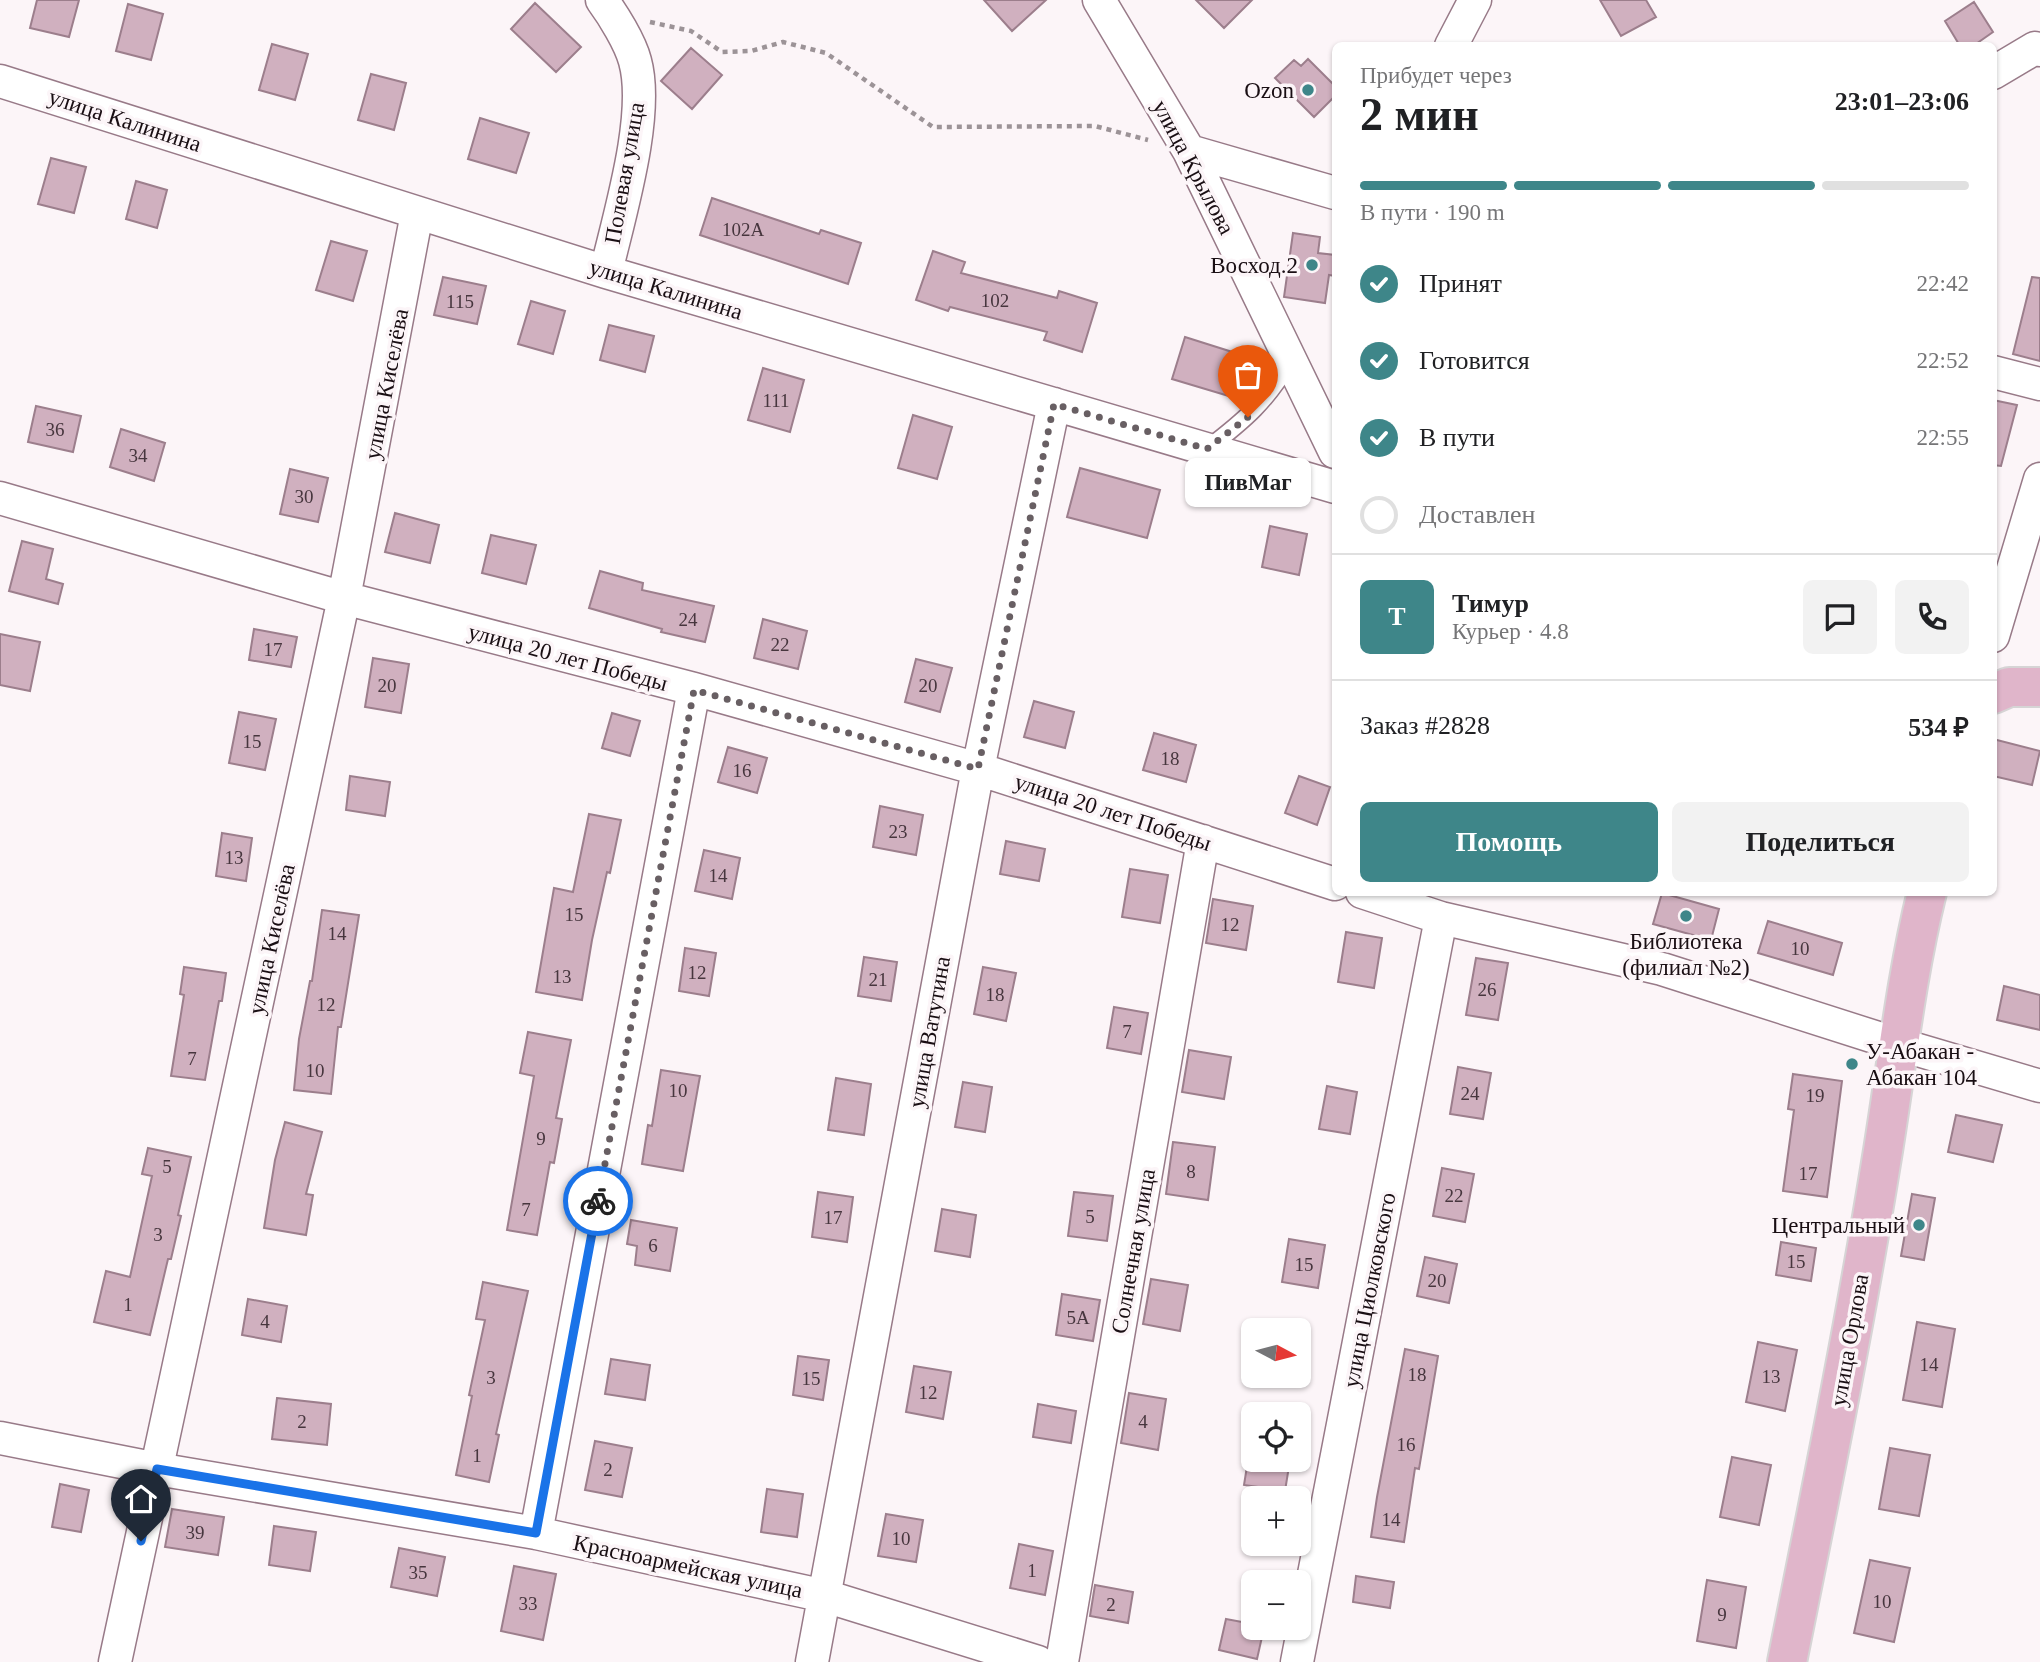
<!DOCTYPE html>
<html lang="ru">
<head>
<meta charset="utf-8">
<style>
	:root { --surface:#fff; --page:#f2f2f2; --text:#202124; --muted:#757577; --line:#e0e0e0; --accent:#3e8689 }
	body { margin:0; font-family:"Times New Roman",serif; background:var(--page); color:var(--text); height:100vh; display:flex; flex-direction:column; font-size:26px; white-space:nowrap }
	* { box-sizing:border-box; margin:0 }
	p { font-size:23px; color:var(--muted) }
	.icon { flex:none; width:38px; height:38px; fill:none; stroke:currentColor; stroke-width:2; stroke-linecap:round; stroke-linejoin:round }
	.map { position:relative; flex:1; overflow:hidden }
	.details { position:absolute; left:1332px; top:42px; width:665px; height:854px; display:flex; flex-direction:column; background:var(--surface); border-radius:10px; box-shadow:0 2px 5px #0004 }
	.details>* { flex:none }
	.needle { width:46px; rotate:97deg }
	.fabs { position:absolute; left:1241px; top:1318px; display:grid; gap:14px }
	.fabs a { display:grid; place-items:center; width:70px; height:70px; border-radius:10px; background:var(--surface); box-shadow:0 2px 5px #0004; font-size:35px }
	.pin { position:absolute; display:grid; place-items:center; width:60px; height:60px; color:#fff; margin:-72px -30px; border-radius:50% 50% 50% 0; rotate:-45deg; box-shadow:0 0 7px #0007 }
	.pin .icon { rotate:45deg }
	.courier { position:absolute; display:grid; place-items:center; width:70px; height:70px; margin:-35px; border:5px solid #1a73e8; border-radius:50%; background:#fff; color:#222; box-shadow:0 2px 9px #0007 }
	.bubble { position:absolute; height:49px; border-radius:10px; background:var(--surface); box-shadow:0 2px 5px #0004; font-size:23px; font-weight:800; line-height:49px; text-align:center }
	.headline em { font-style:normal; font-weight:800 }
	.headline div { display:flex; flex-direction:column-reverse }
	.headline { display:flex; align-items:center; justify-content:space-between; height:119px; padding:0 28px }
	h1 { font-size:46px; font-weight:800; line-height:52px }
	.bar { display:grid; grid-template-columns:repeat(4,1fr); gap:10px 7px; align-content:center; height:84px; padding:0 28px }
	.bar i { height:9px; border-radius:5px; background:var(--line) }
	.bar .active { background:var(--accent) }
	.bar p { grid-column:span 4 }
	.line { display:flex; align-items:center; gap:18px; padding:0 28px; border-top:2px solid var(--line) }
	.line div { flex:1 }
	.round { display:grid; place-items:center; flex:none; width:74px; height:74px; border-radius:10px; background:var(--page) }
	ol { padding:0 28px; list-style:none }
	li { display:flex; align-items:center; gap:21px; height:77px }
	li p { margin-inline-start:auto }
	li .icon { padding:7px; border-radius:50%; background:var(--accent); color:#fff; stroke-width:4 }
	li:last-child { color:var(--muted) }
	li i { width:38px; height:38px; border:4px solid var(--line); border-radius:50% }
	.cta { display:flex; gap:14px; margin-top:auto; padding:14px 28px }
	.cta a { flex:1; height:80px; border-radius:10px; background:var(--accent); color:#fff; font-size:28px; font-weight:800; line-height:80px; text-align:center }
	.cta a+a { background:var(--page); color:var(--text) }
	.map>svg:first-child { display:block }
	.building { fill:#d0b0bf; stroke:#9c7e8c; stroke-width:2 }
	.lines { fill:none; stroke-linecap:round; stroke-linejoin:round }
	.lane-casing { stroke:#987a88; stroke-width:19 }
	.street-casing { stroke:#987a88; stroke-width:35 }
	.primary-casing { stroke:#d6d4d5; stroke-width:42 }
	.path { stroke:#9c9397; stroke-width:4.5; stroke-dasharray:5 5; stroke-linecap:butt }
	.lane { stroke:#fff; stroke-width:16 }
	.street { stroke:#fff; stroke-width:32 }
	.primary { stroke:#e0b5ca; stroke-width:38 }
	.done { stroke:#685f63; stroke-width:7; stroke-dasharray:0 12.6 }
	.route { stroke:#1a73e8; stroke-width:9 }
	.poi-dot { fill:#3e8689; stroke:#fcf5f8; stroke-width:2.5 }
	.labels { text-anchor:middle; stroke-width:7; stroke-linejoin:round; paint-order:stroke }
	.number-label { font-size:19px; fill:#47363e }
	.poi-label { font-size:23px; fill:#190e13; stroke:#fcf5f8; text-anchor:end }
	.street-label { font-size:23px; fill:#190e13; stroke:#fcf5f8 }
</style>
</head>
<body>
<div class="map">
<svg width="2040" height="1662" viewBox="0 0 2040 1662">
	<rect width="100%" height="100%" fill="#fcf5f8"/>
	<path class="building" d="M 37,0 L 79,0 L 69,37 L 30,28 Z
		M 984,0 L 1046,0 L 1012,31 Z
		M 1196,0 L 1252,0 L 1224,28 Z
		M 1600,0 L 1646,0 L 1656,17 L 1621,36 Z
		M 1974,2 L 1993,32 L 1973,46 L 1960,46 L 1945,21 Z
		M 535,3 L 581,47 L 556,72 L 511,29 Z
		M 128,4 L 163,14 L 151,60 L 116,51 Z
		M 272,44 L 308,54 L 295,100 L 259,90 Z
		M 691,48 L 722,75 L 692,109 L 661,81 Z
		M 1308,59 L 1335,86 L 1335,96 L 1314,117 L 1275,78 L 1294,60 L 1301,66 Z
		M 371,74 L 406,83 L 394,130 L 358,120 Z
		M 480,118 L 529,133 L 516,173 L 468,159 Z
		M 51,158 L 86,167 L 74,213 L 38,204 Z
		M 136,181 L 167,190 L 157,228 L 126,219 Z
		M 712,198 L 819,234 L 821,230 L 861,243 L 848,284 L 700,235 Z
		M 1293,233 L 1320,237 L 1318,253 L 1335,255 L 1335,276 L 1329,275 L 1325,303 L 1284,297 Z
		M 331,241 L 367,251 L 353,301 L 316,290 Z
		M 933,251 L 965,262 L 961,273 L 1057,298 L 1059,291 L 1097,303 L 1082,352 L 1044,340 L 1047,332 L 950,307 L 948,311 L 916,300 Z
		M 443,277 L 486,286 L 477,324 L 434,315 Z
		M 2032,277 L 2040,278 L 2040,361 L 2013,354 Z
		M 531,301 L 565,311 L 553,354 L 518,344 Z
		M 609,325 L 654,336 L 645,372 L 600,360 Z
		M 1185,337 L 1245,356 L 1232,397 L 1172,379 Z
		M 763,368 L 804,380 L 790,432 L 748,420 Z
		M 1993,400 L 2017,405 L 2001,466 L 1993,465 Z
		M 36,406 L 81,416 L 73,452 L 28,442 Z
		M 913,415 L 952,427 L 937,479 L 898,468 Z
		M 121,429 L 165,443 L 154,481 L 110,467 Z
		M 1080,468 L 1160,490 L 1147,538 L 1067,517 Z
		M 290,469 L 328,478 L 318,522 L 280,514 Z
		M 395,513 L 439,525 L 430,563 L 385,552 Z
		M 1270,526 L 1307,534 L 1299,575 L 1262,567 Z
		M 491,535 L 536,545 L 526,584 L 482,573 Z
		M 22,541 L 53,549 L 46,579 L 63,584 L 58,604 L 9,591 Z
		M 600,571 L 643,583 L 642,590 L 714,606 L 705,642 L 661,632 L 662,629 L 589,608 Z
		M 763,619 L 807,631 L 798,669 L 754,658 Z
		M 254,629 L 297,637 L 291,667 L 249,660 Z
		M 0,634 L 40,642 L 30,691 L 0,685 Z
		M 373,658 L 409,664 L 401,713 L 365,707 Z
		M 916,659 L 952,668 L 940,712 L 905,702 Z
		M 1034,701 L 1074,712 L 1065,748 L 1024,737 Z
		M 239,712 L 276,719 L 265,770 L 229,763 Z
		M 612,713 L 640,721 L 630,756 L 602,748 Z
		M 1154,733 L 1196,745 L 1186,782 L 1143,770 Z
		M 1993,739 L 2040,751 L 2032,785 L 1993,776 Z
		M 728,747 L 767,758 L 757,793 L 718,782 Z
		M 350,776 L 390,782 L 385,816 L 346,810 Z
		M 1299,776 L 1330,787 L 1317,825 L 1285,813 Z
		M 880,806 L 923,815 L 916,855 L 873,847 Z
		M 589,814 L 621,820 L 610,873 L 607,872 L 592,940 L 582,1000 L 536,992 L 554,888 L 573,892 Z
		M 222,833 L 252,838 L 246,881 L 216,876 Z
		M 1006,841 L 1045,849 L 1039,881 L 1000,874 Z
		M 704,850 L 740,858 L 732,899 L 695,891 Z
		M 1130,869 L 1168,875 L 1160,923 L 1122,917 Z
		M 1662,893 L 1719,909 L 1711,940 L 1653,924 Z
		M 1213,899 L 1253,906 L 1246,950 L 1206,943 Z
		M 322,910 L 359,915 L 341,1027 L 338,1027 L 331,1094 L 294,1090 L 299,1039 L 310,981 L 312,981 Z
		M 1768,921 L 1842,943 L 1833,975 L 1758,953 Z
		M 1346,932 L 1382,938 L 1374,988 L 1338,982 Z
		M 685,948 L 716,953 L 709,996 L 679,991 Z
		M 864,957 L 897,962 L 891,1001 L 858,996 Z
		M 1476,958 L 1508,963 L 1498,1020 L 1466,1015 Z
		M 184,967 L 226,973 L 222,1001 L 219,1001 L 205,1080 L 171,1076 L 184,995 L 180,994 Z
		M 983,967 L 1016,973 L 1006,1021 L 974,1014 Z
		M 2004,986 L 2040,995 L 2040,1030 L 1997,1020 Z
		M 1114,1007 L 1148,1013 L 1141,1054 L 1107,1048 Z
		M 528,1032 L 571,1040 L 556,1118 L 562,1119 L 554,1163 L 550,1162 L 537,1235 L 507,1230 L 534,1076 L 520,1073 Z
		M 1189,1050 L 1231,1057 L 1224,1099 L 1182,1092 Z
		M 1458,1067 L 1491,1073 L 1483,1119 L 1450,1114 Z
		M 661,1070 L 700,1076 L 683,1171 L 642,1164 L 648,1125 L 652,1126 Z
		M 1793,1074 L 1842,1081 L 1827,1197 L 1783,1191 L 1794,1110 L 1788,1109 Z
		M 836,1078 L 871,1084 L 864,1135 L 828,1130 Z
		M 963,1082 L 992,1087 L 985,1132 L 955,1127 Z
		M 1327,1086 L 1357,1092 L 1350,1134 L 1319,1129 Z
		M 1956,1115 L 2002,1125 L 1993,1162 L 1948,1152 Z
		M 285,1122 L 322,1132 L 306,1194 L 313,1195 L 306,1235 L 264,1228 L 275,1160 Z
		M 1173,1142 L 1215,1147 L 1208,1200 L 1166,1194 Z
		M 148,1148 L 191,1157 L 178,1215 L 181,1216 L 171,1259 L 168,1259 L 150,1335 L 94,1322 L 106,1271 L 130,1277 L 152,1176 L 142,1174 Z
		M 1442,1168 L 1474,1174 L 1465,1222 L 1433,1216 Z
		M 818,1192 L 853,1197 L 847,1242 L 812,1237 Z
		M 1074,1192 L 1113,1196 L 1107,1241 L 1068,1236 Z
		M 1912,1194 L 1935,1198 L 1924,1260 L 1901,1256 Z
		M 942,1209 L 976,1215 L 970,1257 L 935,1251 Z
		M 631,1220 L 677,1228 L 670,1271 L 635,1265 L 637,1246 L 627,1244 Z
		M 1289,1239 L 1325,1245 L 1318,1288 L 1282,1282 Z
		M 1781,1242 L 1816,1248 L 1811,1281 L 1776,1275 Z
		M 1425,1257 L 1457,1264 L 1449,1303 L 1417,1296 Z
		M 1151,1279 L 1188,1285 L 1180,1331 L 1143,1324 Z
		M 483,1282 L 528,1291 L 496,1434 L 499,1435 L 489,1482 L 456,1475 L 472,1396 L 469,1395 L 485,1320 L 476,1319 Z
		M 1062,1294 L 1100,1300 L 1093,1341 L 1056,1335 Z
		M 248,1299 L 287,1306 L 281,1342 L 242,1335 Z
		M 1917,1322 L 1955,1329 L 1942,1407 L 1903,1400 Z
		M 1758,1342 L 1797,1350 L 1785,1411 L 1746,1402 Z
		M 1405,1349 L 1438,1356 L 1419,1469 L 1415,1468 L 1404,1542 L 1371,1537 L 1377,1497 Z
		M 798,1356 L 829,1360 L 823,1400 L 793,1395 Z
		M 611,1359 L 650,1365 L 645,1400 L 605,1394 Z
		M 914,1366 L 951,1372 L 943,1419 L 906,1412 Z
		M 1129,1393 L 1166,1399 L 1158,1450 L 1121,1443 Z
		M 277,1398 L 331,1404 L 327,1445 L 272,1439 Z
		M 1038,1404 L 1076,1411 L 1071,1443 L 1033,1437 Z
		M 595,1441 L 632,1448 L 622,1497 L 585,1490 Z
		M 1890,1448 L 1930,1455 L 1919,1516 L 1879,1509 Z
		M 1732,1457 L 1771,1465 L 1759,1525 L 1720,1517 Z
		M 1248,1460 L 1290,1460 L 1285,1491 L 1244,1485 Z
		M 60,1484 L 89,1490 L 81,1532 L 52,1527 Z
		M 767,1489 L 803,1494 L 797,1537 L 761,1532 Z
		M 172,1509 L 224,1517 L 218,1555 L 165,1547 Z
		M 886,1514 L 923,1520 L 916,1562 L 878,1556 Z
		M 274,1526 L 316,1532 L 310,1571 L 269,1565 Z
		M 1019,1544 L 1053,1551 L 1045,1595 L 1010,1588 Z
		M 399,1548 L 445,1557 L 437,1596 L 391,1587 Z
		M 1870,1560 L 1910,1568 L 1894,1642 L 1854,1633 Z
		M 514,1566 L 556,1574 L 543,1640 L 501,1631 Z
		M 1356,1576 L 1394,1582 L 1390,1608 L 1353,1602 Z
		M 1707,1580 L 1746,1587 L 1736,1648 L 1697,1641 Z
		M 1095,1585 L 1133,1592 L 1128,1623 L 1090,1616 Z
		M 1226,1619 L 1253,1624 L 1253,1628 L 1264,1628 L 1257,1659 L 1219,1650 Z"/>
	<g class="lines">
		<defs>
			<path id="lane" d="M 1207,449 C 1245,420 1267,401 1291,360"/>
			<path id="street" d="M 602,0 C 613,15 630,42 635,61 C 650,115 619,216 606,272
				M 1099,0 L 1189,151 L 1335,452
				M 1451,46 L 1475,0
				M 1993,73 L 2035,48 L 2040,50
				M 0,81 L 606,272 L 1335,487
				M 1189,151 L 1335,193
				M 1993,372 L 2040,384
				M 0,498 L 344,598 L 694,689 L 978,769 L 1335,884
				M 1993,636 L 2040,479
				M 1362,892 L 1441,918 L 1662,969 L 1881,1039 L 2040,1086
				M 0,1438 L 157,1469 L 536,1533 L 825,1596 L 1038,1662
				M 536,1533 L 694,689
				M 115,1662 L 344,598 L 417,213
				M 812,1662 L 978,769 L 1054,404
				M 1062,1662 L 1203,841
				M 1297,1662 L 1441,918"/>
			<path id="primary" d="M 1993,694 L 2009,687 L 2040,687
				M 1787,1662 C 1820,1496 1854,1330 1881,1163 C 1896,1073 1905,981 1927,892"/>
		</defs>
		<use href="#lane" class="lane-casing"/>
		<use href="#street" class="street-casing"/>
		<use href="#primary" class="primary-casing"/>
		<path class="path" d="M 650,22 L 691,31 L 722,52 L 751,51 L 783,42 L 826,53 L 933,127 L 1095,126 L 1148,140"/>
		<use href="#lane" class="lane"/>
		<use href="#street" class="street"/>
		<use href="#primary" class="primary"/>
	</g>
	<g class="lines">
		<path class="done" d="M 598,1201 L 694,690 L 978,769 L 1054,404 L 1207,449 L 1248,417"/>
		<path class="route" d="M 141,1541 L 157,1469 L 536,1533 L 598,1201"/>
	</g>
	<g class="poi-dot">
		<circle cx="1308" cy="90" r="7"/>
		<circle cx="1312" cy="265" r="7"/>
		<circle cx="1686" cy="916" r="7"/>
		<circle cx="1852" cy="1064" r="7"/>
		<circle cx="1919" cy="1225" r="7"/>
	</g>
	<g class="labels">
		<g class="number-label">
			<text x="743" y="236">102А</text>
			<text x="995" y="307">102</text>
			<text x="460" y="308">115</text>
			<text x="776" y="407">111</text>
			<text x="55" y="436">36</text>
			<text x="138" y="462">34</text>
			<text x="304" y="503">30</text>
			<text x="688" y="626">24</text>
			<text x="780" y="651">22</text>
			<text x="273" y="656">17</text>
			<text x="387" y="692">20</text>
			<text x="928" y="692">20</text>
			<text x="252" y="748">15</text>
			<text x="1170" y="765">18</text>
			<text x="742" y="777">16</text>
			<text x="898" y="838">23</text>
			<text x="234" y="864">13</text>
			<text x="718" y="882">14</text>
			<text x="574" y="921">15</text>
			<text x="1230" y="931">12</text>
			<text x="337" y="940">14</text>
			<text x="1800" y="955">10</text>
			<text x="697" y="979">12</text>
			<text x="562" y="983">13</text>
			<text x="878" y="986">21</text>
			<text x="1487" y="996">26</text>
			<text x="995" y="1001">18</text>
			<text x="326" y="1011">12</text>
			<text x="1127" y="1038">7</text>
			<text x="192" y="1065">7</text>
			<text x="315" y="1077">10</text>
			<text x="678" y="1097">10</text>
			<text x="1470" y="1100">24</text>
			<text x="1815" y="1102">19</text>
			<text x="541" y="1145">9</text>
			<text x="167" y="1173">5</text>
			<text x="1191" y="1178">8</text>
			<text x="1808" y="1180">17</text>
			<text x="1454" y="1202">22</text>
			<text x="526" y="1216">7</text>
			<text x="1090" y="1223">5</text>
			<text x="833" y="1224">17</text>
			<text x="158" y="1241">3</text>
			<text x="653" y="1252">6</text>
			<text x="1796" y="1268">15</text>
			<text x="1304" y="1271">15</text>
			<text x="1437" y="1287">20</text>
			<text x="128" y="1311">1</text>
			<text x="1078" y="1324">5А</text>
			<text x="265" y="1328">4</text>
			<text x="1929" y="1371">14</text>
			<text x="1417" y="1381">18</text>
			<text x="1771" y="1383">13</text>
			<text x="491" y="1384">3</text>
			<text x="811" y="1385">15</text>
			<text x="928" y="1399">12</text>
			<text x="302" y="1428">2</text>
			<text x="1143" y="1428">4</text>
			<text x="1406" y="1451">16</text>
			<text x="477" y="1462">1</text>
			<text x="608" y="1476">2</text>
			<text x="1391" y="1526">14</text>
			<text x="195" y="1539">39</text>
			<text x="901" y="1545">10</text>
			<text x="1032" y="1577">1</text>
			<text x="418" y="1579">35</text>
			<text x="1882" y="1608">10</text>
			<text x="528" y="1610">33</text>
			<text x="1111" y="1611">2</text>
			<text x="1722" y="1621">9</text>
		</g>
		<g class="poi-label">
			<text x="1294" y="98">Ozon</text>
			<text x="1298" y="273">Восход.2</text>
			<text x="1686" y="949" text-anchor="middle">Библиотека<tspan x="1686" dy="26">(филиал №2)</tspan></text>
			<text x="1866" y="1059" text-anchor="start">У-Абакан -<tspan x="1866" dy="26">Абакан 104</tspan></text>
			<text x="1905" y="1233">Центральный</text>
		</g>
		<g class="street-label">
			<text transform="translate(125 120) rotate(18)" y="8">улица Калинина</text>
			<text transform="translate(1194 167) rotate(62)" y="8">улица Крылова</text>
			<text transform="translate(624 173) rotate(-80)" y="8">Полевая улица</text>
			<text transform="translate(666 289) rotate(17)" y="8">улица Калинина</text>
			<text transform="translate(386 384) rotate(-79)" y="8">улица Киселёва</text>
			<text transform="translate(568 657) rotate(15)" y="8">улица 20 лет Победы</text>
			<text transform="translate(1113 812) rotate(18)" y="8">улица 20 лет Победы</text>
			<text transform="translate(271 939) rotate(-78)" y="8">улица Киселёва</text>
			<text transform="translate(929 1032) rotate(-80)" y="8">улица Ватутина</text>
			<text transform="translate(1133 1251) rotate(-80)" y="8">Солнечная улица</text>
			<text transform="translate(1369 1290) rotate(-79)" y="8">улица Циолковского</text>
			<text transform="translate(1849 1340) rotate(-80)" y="8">улица Орлова</text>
			<text transform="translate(688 1566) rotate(12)" y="8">Красноармейская улица</text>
		</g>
	</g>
</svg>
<div class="fabs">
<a><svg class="needle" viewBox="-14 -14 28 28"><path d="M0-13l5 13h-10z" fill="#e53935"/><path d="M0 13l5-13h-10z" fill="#757577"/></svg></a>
<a><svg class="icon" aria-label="locate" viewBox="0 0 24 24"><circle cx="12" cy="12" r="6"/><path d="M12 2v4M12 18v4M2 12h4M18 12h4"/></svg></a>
<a>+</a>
<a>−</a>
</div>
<div class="pin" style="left:1248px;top:417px;background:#ea580c"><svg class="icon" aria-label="bag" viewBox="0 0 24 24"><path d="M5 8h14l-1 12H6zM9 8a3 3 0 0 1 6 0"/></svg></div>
<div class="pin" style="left:141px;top:1541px;background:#1f2937"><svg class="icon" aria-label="home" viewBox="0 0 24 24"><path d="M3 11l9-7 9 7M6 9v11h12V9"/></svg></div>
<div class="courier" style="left:598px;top:1201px"><svg class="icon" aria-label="bike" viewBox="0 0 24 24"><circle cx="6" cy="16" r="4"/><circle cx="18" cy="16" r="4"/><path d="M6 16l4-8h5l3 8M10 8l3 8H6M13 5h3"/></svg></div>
<div class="bubble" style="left:1185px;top:458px;width:126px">ПивМаг</div>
<section class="details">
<div class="headline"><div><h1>2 мин</h1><p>Прибудет через</p></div><em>23:01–23:06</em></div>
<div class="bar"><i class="active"></i><i class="active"></i><i class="active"></i><i></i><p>В пути · 190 m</p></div>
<ol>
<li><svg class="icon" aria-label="check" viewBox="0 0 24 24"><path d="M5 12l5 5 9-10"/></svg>Принят<p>22:42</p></li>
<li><svg class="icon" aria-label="check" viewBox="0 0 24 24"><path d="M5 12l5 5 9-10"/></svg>Готовится<p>22:52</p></li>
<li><svg class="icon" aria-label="check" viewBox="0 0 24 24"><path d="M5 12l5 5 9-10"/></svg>В пути<p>22:55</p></li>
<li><i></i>Доставлен</li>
</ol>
<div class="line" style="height:126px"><b class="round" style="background:var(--accent);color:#fff">Т</b><div><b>Тимур</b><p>Курьер · 4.8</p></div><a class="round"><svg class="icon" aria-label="chat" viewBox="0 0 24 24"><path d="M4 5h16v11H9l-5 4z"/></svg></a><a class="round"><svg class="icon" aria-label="phone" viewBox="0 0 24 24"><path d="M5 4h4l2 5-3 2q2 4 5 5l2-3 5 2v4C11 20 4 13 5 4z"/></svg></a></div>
<div class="line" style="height:91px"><div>Заказ #2828</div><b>534 ₽</b></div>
<div class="cta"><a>Помощь</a><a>Поделиться</a></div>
</section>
</div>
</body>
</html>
